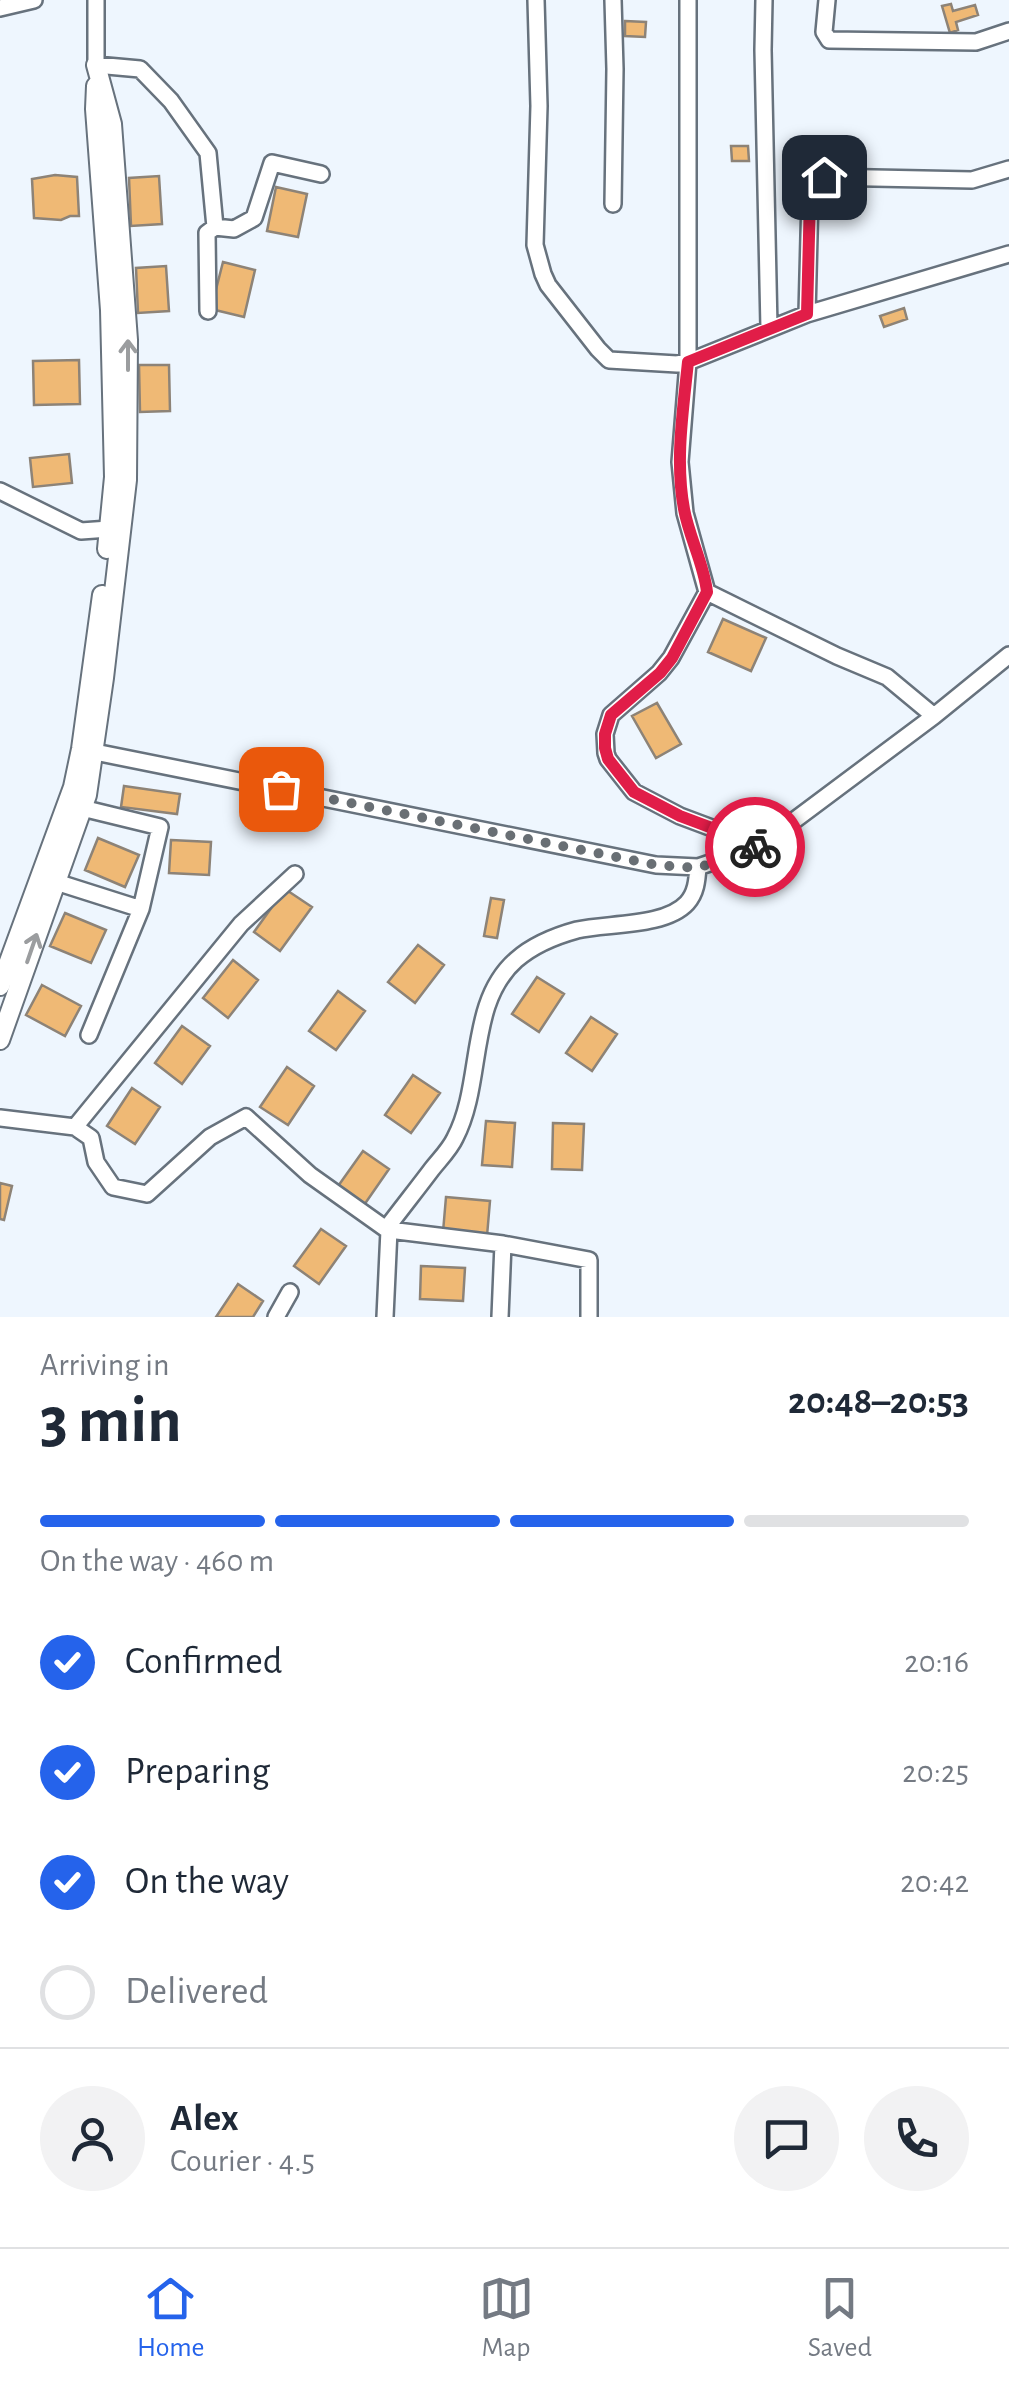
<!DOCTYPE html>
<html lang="en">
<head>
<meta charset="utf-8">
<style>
	:root { --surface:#fff; --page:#f2f2f3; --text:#1f2937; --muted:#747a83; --line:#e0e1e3; --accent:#2563eb }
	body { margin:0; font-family:"Alegreya Sans",sans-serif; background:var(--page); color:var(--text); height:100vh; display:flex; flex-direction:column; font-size:38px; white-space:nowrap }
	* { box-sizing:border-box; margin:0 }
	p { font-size:32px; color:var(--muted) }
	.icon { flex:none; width:55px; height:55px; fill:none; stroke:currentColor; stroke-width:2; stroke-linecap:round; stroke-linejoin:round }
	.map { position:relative; height:1317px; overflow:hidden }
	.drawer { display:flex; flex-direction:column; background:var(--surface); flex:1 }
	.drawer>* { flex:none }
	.pin { position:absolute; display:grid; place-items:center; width:85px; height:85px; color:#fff; margin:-42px; border-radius:20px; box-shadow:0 5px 15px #0006 }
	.courier { position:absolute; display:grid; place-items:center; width:100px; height:100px; margin:-50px; border:8px solid #e11d48; border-radius:50%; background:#fff; color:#222; box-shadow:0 2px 12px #0007 }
	.headline em { font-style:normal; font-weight:700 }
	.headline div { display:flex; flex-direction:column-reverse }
	.headline { display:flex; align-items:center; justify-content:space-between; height:170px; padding:0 40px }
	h1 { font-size:65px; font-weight:700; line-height:75px }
	.bar { display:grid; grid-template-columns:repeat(4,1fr); gap:15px 10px; align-content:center; height:120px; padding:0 40px }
	.bar i { height:12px; border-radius:8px; background:var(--line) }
	.bar .selected { background:var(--accent) }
	.bar p { grid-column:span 4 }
	.line { display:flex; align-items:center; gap:25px; padding:0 40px; border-top:2px solid var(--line) }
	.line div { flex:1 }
	.round { display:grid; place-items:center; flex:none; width:105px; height:105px; border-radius:52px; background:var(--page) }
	ol { padding:0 40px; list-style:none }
	li { display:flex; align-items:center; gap:30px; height:110px }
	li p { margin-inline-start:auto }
	li .icon { padding:10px; border-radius:50%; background:var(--accent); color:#fff; stroke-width:4 }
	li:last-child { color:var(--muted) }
	li i { width:55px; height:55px; border:5px solid var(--line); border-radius:50% }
	.dock { display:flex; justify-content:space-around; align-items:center; height:140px; border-top:2px solid var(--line); background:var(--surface); font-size:28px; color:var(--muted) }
	.dock a { display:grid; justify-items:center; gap:5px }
	.dock .selected { color:var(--accent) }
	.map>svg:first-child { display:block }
	.building { fill:#efb975; stroke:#8d8377; stroke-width:2.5 }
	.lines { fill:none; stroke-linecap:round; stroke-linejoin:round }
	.minor-casing { stroke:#67727d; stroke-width:20 }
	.tertiary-casing { stroke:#67727d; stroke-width:22 }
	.minor { stroke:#fff; stroke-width:15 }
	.tertiary { stroke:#fff; stroke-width:18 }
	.oneway { stroke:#9b9d9f }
	.done { stroke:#696f74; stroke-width:10; stroke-dasharray:0 18 }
	.route { stroke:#e11d48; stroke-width:12 }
</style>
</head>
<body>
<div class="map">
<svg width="1009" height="1317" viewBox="0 0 1009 1317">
	<rect width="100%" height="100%" fill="#eef6fe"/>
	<path class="building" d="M 951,4 L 953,11 L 975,5 L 978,15 L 956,22 L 958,30 L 950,33 L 942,6 Z
		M 625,21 L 646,22 L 645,37 L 625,36 Z
		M 731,146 L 748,146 L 749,161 L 732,161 Z
		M 55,175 L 77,177 L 79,216 L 70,216 L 61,220 L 34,218 L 32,179 Z
		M 159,176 L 162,224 L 131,226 L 129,178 Z
		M 276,187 L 307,194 L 298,237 L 267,231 Z
		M 223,262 L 255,270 L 244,317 L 211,309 Z
		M 166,266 L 169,311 L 138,313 L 136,268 Z
		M 904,308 L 907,319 L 884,327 L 880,316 Z
		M 79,360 L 80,404 L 34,405 L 33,361 Z
		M 139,365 L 169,365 L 170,411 L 140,412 Z
		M 69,454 L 72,483 L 33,487 L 30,458 Z
		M 723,619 L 766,638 L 751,671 L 708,652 Z
		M 657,703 L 681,744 L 656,758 L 632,716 Z
		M 124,786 L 180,794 L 177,814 L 121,807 Z
		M 98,838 L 139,855 L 125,887 L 85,870 Z
		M 171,840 L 211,842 L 209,875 L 169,873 Z
		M 285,889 L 312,907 L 280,951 L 254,932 Z
		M 491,898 L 504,900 L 497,938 L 484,936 Z
		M 65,913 L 106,930 L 91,963 L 50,946 Z
		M 418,945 L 444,965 L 415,1003 L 388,982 Z
		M 233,960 L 258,980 L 228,1018 L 203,998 Z
		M 537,977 L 564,994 L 539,1032 L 512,1014 Z
		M 42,985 L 81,1006 L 65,1036 L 26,1015 Z
		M 338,991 L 365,1011 L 336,1050 L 309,1031 Z
		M 591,1017 L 617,1034 L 592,1071 L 566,1053 Z
		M 182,1026 L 210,1046 L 182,1084 L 155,1063 Z
		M 287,1067 L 314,1086 L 288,1125 L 260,1107 Z
		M 413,1075 L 440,1093 L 411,1133 L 385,1115 Z
		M 132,1088 L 160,1107 L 135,1144 L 107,1126 Z
		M 486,1121 L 515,1123 L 512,1167 L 482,1165 Z
		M 553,1123 L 584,1124 L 582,1170 L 552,1169 Z
		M 363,1151 L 389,1169 L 362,1208 L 336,1189 Z
		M 0,1183 L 12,1186 L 4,1220 L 0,1219 Z
		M 446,1197 L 490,1201 L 487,1236 L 443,1232 Z
		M 321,1229 L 346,1246 L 319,1284 L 294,1266 Z
		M 421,1266 L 465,1268 L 463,1301 L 420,1299 Z
		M 238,1284 L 263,1301 L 253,1317 L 216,1317 Z"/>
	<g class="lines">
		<defs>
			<path id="minor" d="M 96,0 L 96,65 L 140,69 L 171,101 L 208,153 L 215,227 L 234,229 L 254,218 L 272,163 L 321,174
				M 536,0 L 539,106 L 535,245 L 543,274 L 548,285 L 598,349 L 609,360 L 677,364 L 688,362 L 807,314 L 1009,254
				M 688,0 L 688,362 L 680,462 L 685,513 L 707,592 L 671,658 L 659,673 L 611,715 L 605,734 L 606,753 L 608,759 L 634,792 L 680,816 L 760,846
				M 764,0 L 763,50 L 769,328
				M 827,0 L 824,32 L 829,40 L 976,42 L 1009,31
				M 0,8 L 34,0
				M 613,204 L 615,69 L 613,0
				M 208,311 L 207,233 L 215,227
				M 807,314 L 810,197 L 814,182 L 825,177 L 972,180 L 1009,169
				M 0,491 L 81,531 L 109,529
				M 707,592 L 837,656 L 887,677 L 934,716
				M 85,750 L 656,865 L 698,867 C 697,881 696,893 687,903 C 665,927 608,923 577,930 C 555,936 533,945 516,960 C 467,1003 484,1083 455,1138 C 450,1149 440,1159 432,1169 C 417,1189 401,1209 386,1229 L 389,1230 L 385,1317
				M 82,808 L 160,827 L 141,909 L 89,1035
				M 698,867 L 760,846 L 934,716 L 1009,655
				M 56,882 L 141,909
				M 0,1118 L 75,1127 L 91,1138 L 96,1162 L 113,1187 L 147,1194 L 210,1137 L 246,1117 L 310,1175 L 386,1229
				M 75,1127 L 241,924 L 295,874
				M 389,1230 L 503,1244
				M 276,1317 L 290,1292
				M 500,1317 L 503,1244 L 589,1260 L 589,1317"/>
			<path id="tertiary" d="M 96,86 L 95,109 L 110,310 L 114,477 L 107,549
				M 0,986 L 73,787 L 81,749 L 102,595
				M 0,1040 L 87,795 L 104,678 L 127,480 L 128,340 L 112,124 L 96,65"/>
		</defs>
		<use href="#minor" class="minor-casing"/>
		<use href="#tertiary" class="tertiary-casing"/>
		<use href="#minor" class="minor"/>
		<use href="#tertiary" class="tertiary"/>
	</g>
	<defs><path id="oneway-shaft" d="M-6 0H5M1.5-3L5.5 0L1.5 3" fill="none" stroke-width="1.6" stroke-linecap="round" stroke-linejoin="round" transform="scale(2.5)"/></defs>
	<g class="oneway">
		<use href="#oneway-shaft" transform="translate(128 355) rotate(-90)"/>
		<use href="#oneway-shaft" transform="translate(32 948) rotate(-71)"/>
	</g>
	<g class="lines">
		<path class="done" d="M 281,789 L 656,865 L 698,868 L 755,847"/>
		<path class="route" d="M 755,847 L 760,846 L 680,816 L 634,792 L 608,759 L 605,748 L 605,734 L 611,715 L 660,673 L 672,658 L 707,592 C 704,564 689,537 684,509 C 675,461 683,411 688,362 L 807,314 L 810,197 L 814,182 L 824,177"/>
	</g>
</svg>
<div class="pin" style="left:281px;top:789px;background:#ea580c"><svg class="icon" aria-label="bag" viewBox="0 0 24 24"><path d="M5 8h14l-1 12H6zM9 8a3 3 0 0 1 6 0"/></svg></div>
<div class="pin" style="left:824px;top:177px;background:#1f2937"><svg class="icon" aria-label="home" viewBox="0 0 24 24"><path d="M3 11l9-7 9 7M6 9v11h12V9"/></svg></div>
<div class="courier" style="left:755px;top:847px"><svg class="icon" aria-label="bike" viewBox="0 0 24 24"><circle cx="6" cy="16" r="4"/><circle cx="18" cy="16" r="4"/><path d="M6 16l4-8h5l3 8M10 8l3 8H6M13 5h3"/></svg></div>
</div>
<section class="drawer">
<div class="headline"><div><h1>3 min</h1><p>Arriving in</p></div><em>20:48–20:53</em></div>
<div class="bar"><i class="selected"></i><i class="selected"></i><i class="selected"></i><i></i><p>On the way · 460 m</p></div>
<ol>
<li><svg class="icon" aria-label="check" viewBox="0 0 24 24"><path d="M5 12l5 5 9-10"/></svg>Confirmed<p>20:16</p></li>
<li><svg class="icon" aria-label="check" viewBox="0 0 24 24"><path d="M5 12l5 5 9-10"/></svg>Preparing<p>20:25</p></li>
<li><svg class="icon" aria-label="check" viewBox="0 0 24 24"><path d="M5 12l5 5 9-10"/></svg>On the way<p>20:42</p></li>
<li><i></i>Delivered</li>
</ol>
<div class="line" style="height:180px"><a class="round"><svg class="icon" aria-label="person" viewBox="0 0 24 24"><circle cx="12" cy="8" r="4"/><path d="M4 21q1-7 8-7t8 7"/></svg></a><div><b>Alex</b><p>Courier · 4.5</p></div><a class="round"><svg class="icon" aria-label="chat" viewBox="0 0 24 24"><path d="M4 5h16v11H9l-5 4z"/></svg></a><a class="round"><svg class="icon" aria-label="phone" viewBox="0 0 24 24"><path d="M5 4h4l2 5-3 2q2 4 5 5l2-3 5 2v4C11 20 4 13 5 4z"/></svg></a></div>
</section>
<nav class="dock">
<a class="selected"><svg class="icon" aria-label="home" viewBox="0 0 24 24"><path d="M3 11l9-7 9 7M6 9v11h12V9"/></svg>Home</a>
<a><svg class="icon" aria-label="map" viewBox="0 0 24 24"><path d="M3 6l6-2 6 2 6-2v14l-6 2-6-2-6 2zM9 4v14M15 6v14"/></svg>Map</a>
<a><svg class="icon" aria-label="saved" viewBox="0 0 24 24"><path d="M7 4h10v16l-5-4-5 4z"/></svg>Saved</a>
</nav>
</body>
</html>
